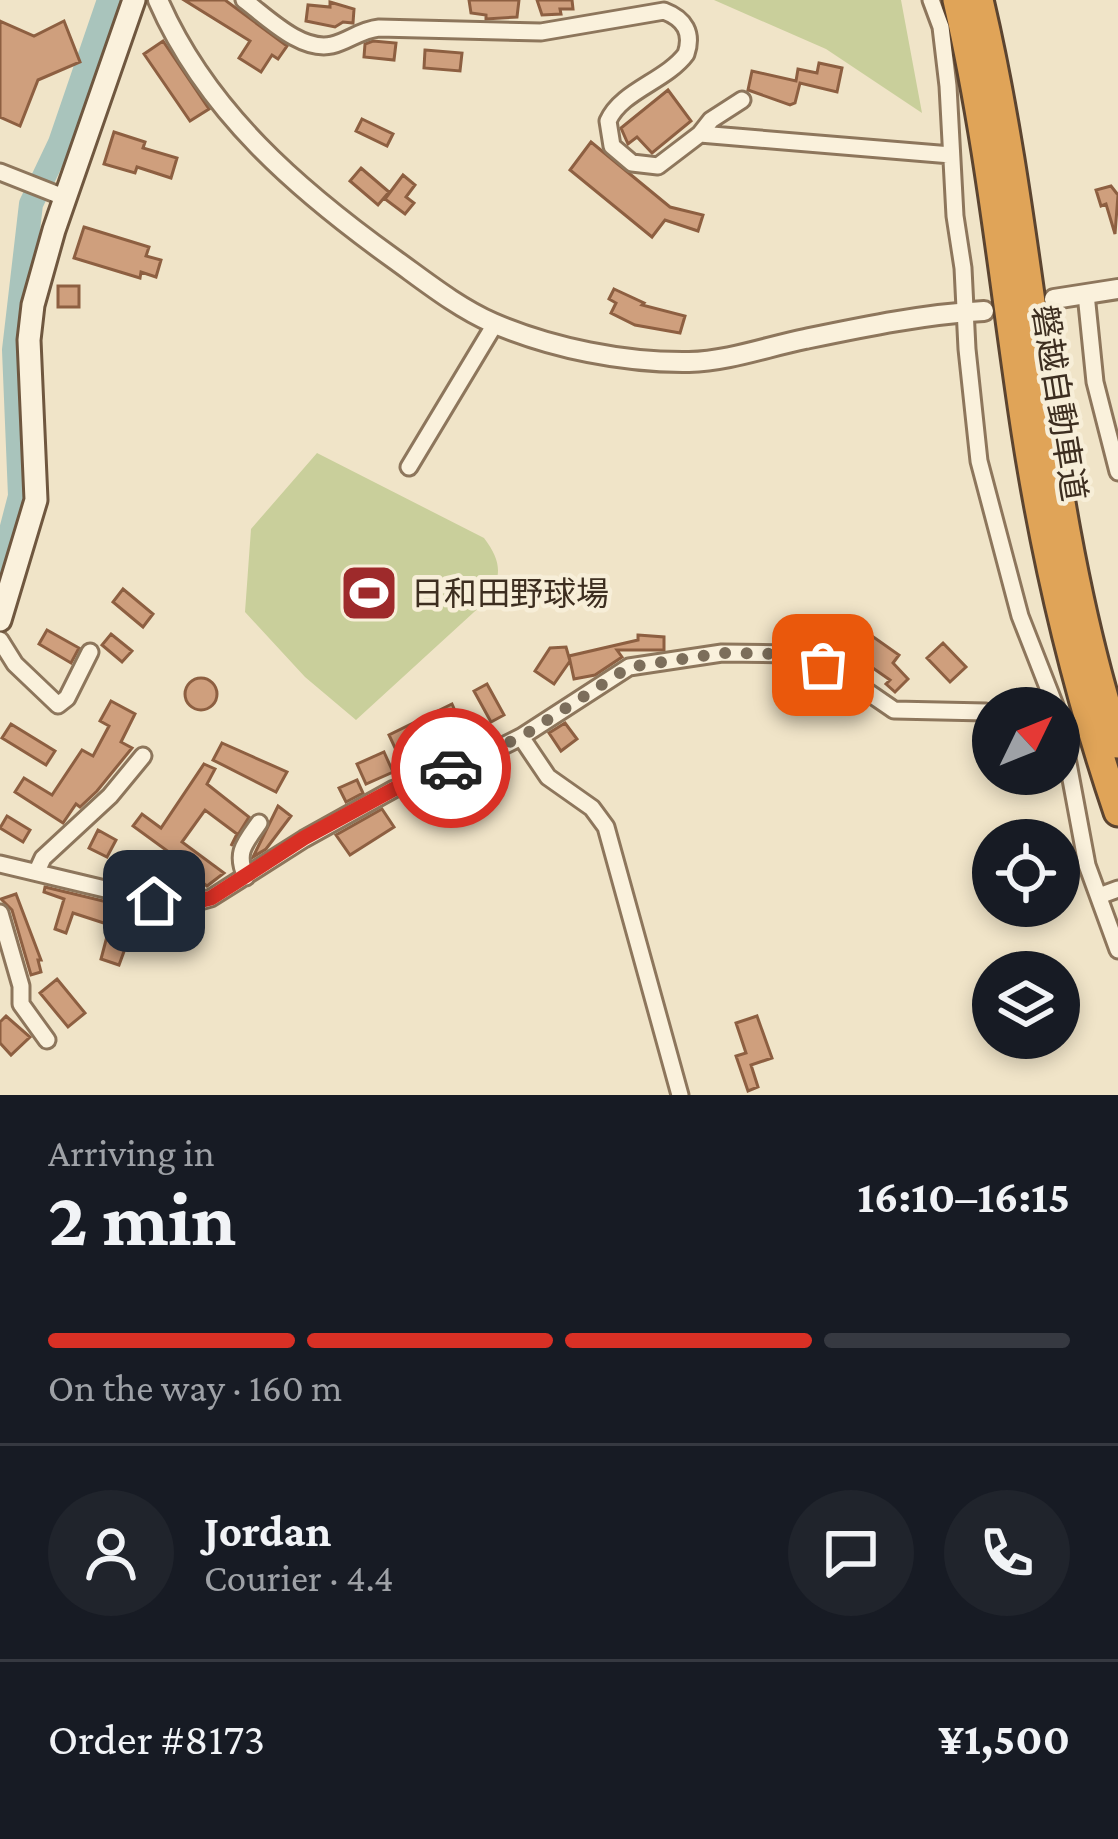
<!DOCTYPE html>
<html lang="en">
<head>
<meta charset="utf-8">
<style>
	:root { --surface:#171b24; --page:#20242c; --text:#f1f3f6; --muted:#9ea1a6; --line:#363941; --accent:#d93025 }
	body { margin:0; font-family:"Crimson Pro","Noto Sans JP",serif; background:var(--page); color:var(--text); height:100vh; display:flex; flex-direction:column; font-size:45px; white-space:nowrap }
	* { box-sizing:border-box; margin:0 }
	p { font-size:39px; color:var(--muted) }
	.icon { flex:none; width:66px; height:66px; fill:none; stroke:currentColor; stroke-width:2; stroke-linecap:round; stroke-linejoin:round }
	.map { position:relative; height:1095px; overflow:hidden }
	.details { display:flex; flex-direction:column; background:var(--surface); flex:1 }
	.details>* { flex:none }
	.needle { width:78px; rotate:47deg }
	.buttons { position:absolute; left:972px; top:687px; display:grid; gap:24px }
	.buttons a { display:grid; place-items:center; width:108px; height:108px; border-radius:50%; background:var(--surface); box-shadow:0 6px 18px #0003; font-size:60px }
	.pin { position:absolute; display:grid; place-items:center; width:102px; height:102px; color:#fff; margin:-51px; border-radius:24px; box-shadow:0 6px 18px #0006 }
	.courier { position:absolute; display:grid; place-items:center; width:120px; height:120px; margin:-60px; border:9px solid #d93025; border-radius:50%; background:#fff; color:#222; box-shadow:0 3px 15px #0007 }
	.summary em { font-style:normal; font-weight:700 }
	.summary div { display:flex; flex-direction:column-reverse }
	.summary { display:flex; align-items:center; justify-content:space-between; height:204px; padding:0 48px }
	h1 { font-size:78px; font-weight:700; line-height:90px }
	.bar { display:grid; grid-template-columns:repeat(4,1fr); gap:18px 12px; align-content:center; height:144px; padding:0 48px }
	.bar i { height:15px; border-radius:9px; background:var(--line) }
	.bar .active { background:var(--accent) }
	.bar p { grid-column:span 4 }
	.line { display:flex; align-items:center; gap:30px; padding:0 48px; border-top:3px solid var(--line) }
	.line div { flex:1 }
	.round { display:grid; place-items:center; flex:none; width:126px; height:126px; border-radius:63px; background:var(--page) }
	.map>svg:first-child { display:block }
	.green { fill:#c9cf9b }
	.lines { fill:none; stroke-linecap:round; stroke-linejoin:round }
	.river { stroke:#a9c4bc; stroke-width:24 }
	.building { fill:#cf9f7d; stroke:#8d5f41; stroke-width:3 }
	.minor-casing { stroke:#8d765c; stroke-width:21 }
	.tertiary-casing { stroke:#8d765c; stroke-width:24 }
	.secondary-casing { stroke:#6f573f; stroke-width:27 }
	.motorway-casing { stroke:#5b4430; stroke-width:33 }
	.minor { stroke:#faf1dc; stroke-width:15 }
	.tertiary { stroke:#faf1dc; stroke-width:18 }
	.secondary { stroke:#faf1dc; stroke-width:21 }
	.motorway { stroke:#e0a458; stroke-width:27 }
	.done { stroke:#7c6e5b; stroke-width:12; stroke-dasharray:0 21.6 }
	.route { stroke:#d93025; stroke-width:15 }
	.labels { text-anchor:middle; stroke-width:9; stroke-linejoin:round; paint-order:stroke }
	.street-label { font-size:33px; fill:#3d2e20; stroke:#f7eed8 }
	.poi-label { font-size:33px; fill:#3d2e20; stroke:#f7eed8; text-anchor:start }
</style>
</head>
<body>
<div class="map">
<svg width="1118" height="1095" viewBox="0 0 1118 1095">
	<rect width="100%" height="100%" fill="#f0e4c8"/>
	<path class="green" d="M 714,0 L 901,0 L 922,113 L 826,49 Z
		M 317,453 L 484,538 C 502,562 503,577 485,602 L 356,720 L 305,677 L 245,612 L 251,529 Z"/>
	<g class="lines">
		<path class="river" d="M 0,573 L 20,496 L 14,350 L 31,204 L 60,143 L 109,0"/>
	</g>
	<path class="building" d="M 184,0 L 225,0 L 287,46 L 278,59 L 272,55 L 261,72 L 239,58 L 250,41 Z
		M 469,0 L 519,0 L 517,17 L 486,19 L 486,15 L 471,13 Z
		M 537,0 L 572,0 L 573,9 L 560,9 L 561,14 L 542,15 Z
		M 330,2 L 354,9 L 353,23 L 343,22 L 335,27 L 306,21 L 308,5 L 330,7 Z
		M 0,21 L 34,36 L 64,21 L 80,62 L 38,80 L 20,126 L 0,117 Z
		M 163,41 L 209,109 L 190,121 L 144,54 Z
		M 373,41 L 396,43 L 394,60 L 364,57 L 365,44 Z
		M 425,50 L 462,53 L 460,71 L 424,68 Z
		M 819,63 L 842,68 L 837,92 L 800,83 L 795,103 L 790,105 L 748,90 L 752,71 L 796,81 L 798,69 L 817,73 Z
		M 668,90 L 691,121 L 652,153 L 637,137 L 628,144 L 621,128 Z
		M 362,119 L 393,134 L 387,146 L 356,131 Z
		M 114,132 L 145,142 L 143,148 L 177,158 L 171,178 L 137,167 L 135,173 L 104,164 Z
		M 591,142 L 670,207 L 703,215 L 698,231 L 665,220 L 652,237 L 570,170 Z
		M 361,168 L 389,192 L 378,205 L 350,181 Z
		M 403,175 L 415,185 L 406,197 L 414,203 L 405,214 L 385,199 Z
		M 1111,186 L 1118,195 L 1115,234 L 1106,204 L 1101,206 L 1096,190 Z
		M 84,227 L 149,247 L 146,256 L 161,260 L 156,277 L 141,272 L 140,278 L 74,258 Z
		M 58,286 L 79,286 L 79,307 L 58,307 Z
		M 614,289 L 644,303 L 642,305 L 685,316 L 680,333 L 635,325 L 611,313 L 616,303 L 609,299 Z
		M 123,589 L 153,614 L 143,627 L 113,602 Z
		M 862,629 L 899,655 L 893,663 L 908,679 L 895,692 L 886,684 L 890,680 L 847,650 Z
		M 47,630 L 79,648 L 71,663 L 39,644 Z
		M 111,634 L 132,651 L 122,662 L 102,645 Z
		M 638,635 L 664,637 L 664,650 L 617,650 L 622,657 L 595,675 L 574,679 L 569,656 L 638,640 Z
		M 943,643 L 966,667 L 950,682 L 927,658 Z
		M 566,647 L 570,661 L 554,684 L 535,671 L 550,648 Z
		M185 694a16 16 0 1 1 32 0a16 16 0 1 1-32 0Z
		M 487,684 L 504,715 L 491,722 L 474,691 Z
		M 111,701 L 135,714 L 121,742 L 132,748 L 97,791 L 80,807 L 76,804 L 63,823 L 15,792 L 24,778 L 52,795 L 82,750 L 93,756 L 109,726 L 100,721 Z
		M 452,704 L 465,733 L 447,741 L 441,729 L 396,750 L 389,735 Z
		M 565,723 L 577,739 L 561,751 L 549,733 Z
		M 11,724 L 55,751 L 46,765 L 2,738 Z
		M 222,743 L 287,772 L 276,792 L 213,760 Z
		M 384,752 L 393,772 L 366,784 L 357,764 Z
		M 204,764 L 215,769 L 207,784 L 249,817 L 231,846 L 237,834 L 205,810 L 182,842 L 224,873 L 207,886 L 186,870 L 188,866 L 133,826 L 142,814 L 161,828 Z
		M 357,780 L 363,793 L 346,802 L 339,788 Z
		M 278,806 L 291,816 L 266,849 L 253,857 Z
		M 382,809 L 394,827 L 350,855 L 336,835 Z
		M 7,816 L 30,830 L 23,842 L 0,828 Z
		M 98,830 L 116,840 L 107,857 L 89,848 Z
		M 146,856 L 168,867 L 157,883 L 137,868 Z
		M 45,887 L 153,913 L 162,916 L 155,933 L 134,924 L 119,965 L 101,959 L 110,925 L 73,913 L 66,933 L 55,929 L 64,899 L 44,892 Z
		M 16,894 L 41,960 L 38,960 L 41,972 L 31,975 L 12,910 L 1,899 Z
		M 57,979 L 85,1013 L 68,1027 L 40,993 Z
		M 6,1016 L 30,1037 L 11,1055 L 0,1043 L 0,1022 Z
		M 757,1016 L 772,1058 L 751,1065 L 758,1087 L 748,1091 L 736,1056 L 746,1053 L 736,1023 Z"/>
	<g class="lines">
		<defs>
			<path id="minor" d="M 244,0 C 267,17 301,52 332,45 C 349,41 360,30 379,28 L 541,32 L 664,11 C 685,19 693,33 686,54 C 666,81 621,91 608,121 L 612,146 L 632,163 L 658,166 L 700,134 L 951,155
				M 931,0 L 941,27 L 948,86 L 955,216 L 963,268 L 967,349 L 979,461 L 1020,616 L 1056,708
				M 700,134 L 711,120 L 742,100
				M 0,172 L 66,198
				M 1086,294 L 1095,382 L 1118,472
				M 409,467 L 495,324
				M 0,640 L 15,664 L 58,705 L 67,698 L 90,652
				M 1059,715 L 1087,865 L 1118,950
				M 521,737 L 548,777 L 592,808 L 606,827 L 680,1095
				M 0,864 L 168,904 L 186,905 L 211,898 L 304,839 L 394,789 L 481,757 L 521,737 L 629,667 L 722,653 L 791,654 L 840,673 L 894,710 L 986,712 L 993,716
				M 37,871 L 43,858 L 110,796 L 143,756
				M 246,877 C 235,853 244,844 259,823
				M 1099,896 L 1118,889
				M 0,913 L 21,986 L 21,1004 L 47,1040"/>
			<path id="tertiary" d="M 158,0 C 206,111 298,190 394,259 C 426,282 457,307 493,323 C 551,348 625,363 689,362 C 729,361 766,347 805,339 C 863,327 925,314 984,311
				M 1054,299 L 1118,289"/>
			<path id="secondary" d="M 0,620 L 36,500 L 29,340 L 33,305 L 54,230 L 134,0"/>
			<path id="motorway" d="M 957,0 C 990,142 1004,288 1026,432 C 1046,561 1076,688 1118,812
				M 979,0 C 1037,246 1040,502 1118,744"/>
		</defs>
		<use href="#minor" class="minor-casing"/>
		<use href="#tertiary" class="tertiary-casing"/>
		<use href="#secondary" class="secondary-casing"/>
		<use href="#motorway" class="motorway-casing"/>
		<use href="#minor" class="minor"/>
		<use href="#tertiary" class="tertiary"/>
		<use href="#secondary" class="secondary"/>
		<use href="#motorway" class="motorway"/>
	</g>
	<g class="lines">
		<path class="done" d="M 451,768 L 521,737 L 629,667 L 722,653 L 791,654 L 823,665"/>
		<path class="route" d="M 154,901 L 186,904 L 211,898 L 304,838 L 394,789 L 451,768"/>
	</g>
	<defs>
		<symbol id="stadium-square" viewBox="-11 -11 22 22"><rect x="-9" y="-9" width="18" height="18" rx="4" fill="#9e2a2b" stroke="#f7eed8"/><path d="M0-5a6.5 5 0 1 0 0 10a6.5 5 0 1 0 0-10ZM-3.5-1.8h7v3.6h-7Z" fill="#fff"/></symbol>
	</defs>
	<g fill-rule="evenodd">
		<use href="#stadium-square" x="336" y="560" width="66" height="66"/>
	</g>
	<g class="labels">
		<g class="street-label">
			<text transform="translate(1060 403) rotate(81)" y="12">磐越自動車道</text>
		</g>
		<g class="poi-label">
			<text x="411" y="605">日和田野球場</text>
		</g>
	</g>
</svg>
<div class="buttons">
<a><svg class="needle" viewBox="-14 -14 28 28"><path d="M0-13l5 13h-10z" fill="#e53935"/><path d="M0 13l5-13h-10z" fill="#9ea1a6"/></svg></a>
<a><svg class="icon" aria-label="locate" viewBox="0 0 24 24"><circle cx="12" cy="12" r="6"/><path d="M12 2v4M12 18v4M2 12h4M18 12h4"/></svg></a>
<a><svg class="icon" aria-label="layers" viewBox="0 0 24 24"><path d="M12 4l9 5-9 5-9-5zM3 14l9 5 9-5"/></svg></a>
</div>
<div class="pin" style="left:823px;top:665px;background:#ea580c"><svg class="icon" aria-label="bag" viewBox="0 0 24 24"><path d="M5 8h14l-1 12H6zM9 8a3 3 0 0 1 6 0"/></svg></div>
<div class="pin" style="left:154px;top:901px;background:#1f2937"><svg class="icon" aria-label="home" viewBox="0 0 24 24"><path d="M3 11l9-7 9 7M6 9v11h12V9"/></svg></div>
<div class="courier" style="left:451px;top:768px"><svg class="icon" aria-label="car" viewBox="0 0 24 24"><path d="M5 17H2v-5l4-1 3-4h7l3 4 3 1v5h-3M9 17h6M6 11h13"/><circle cx="7" cy="17" r="2"/><circle cx="17" cy="17" r="2"/></svg></div>
</div>
<section class="details">
<div class="summary"><div><h1>2 min</h1><p>Arriving in</p></div><em>16:10–16:15</em></div>
<div class="bar"><i class="active"></i><i class="active"></i><i class="active"></i><i></i><p>On the way · 160 m</p></div>
<div class="line" style="height:216px"><a class="round"><svg class="icon" aria-label="person" viewBox="0 0 24 24"><circle cx="12" cy="8" r="4"/><path d="M4 21q1-7 8-7t8 7"/></svg></a><div><b>Jordan</b><p>Courier · 4.4</p></div><a class="round"><svg class="icon" aria-label="chat" viewBox="0 0 24 24"><path d="M4 5h16v11H9l-5 4z"/></svg></a><a class="round"><svg class="icon" aria-label="phone" viewBox="0 0 24 24"><path d="M5 4h4l2 5-3 2q2 4 5 5l2-3 5 2v4C11 20 4 13 5 4z"/></svg></a></div>
<div class="line" style="height:156px"><div>Order #8173</div><b>¥1,500</b></div>
</section>
</body>
</html>
